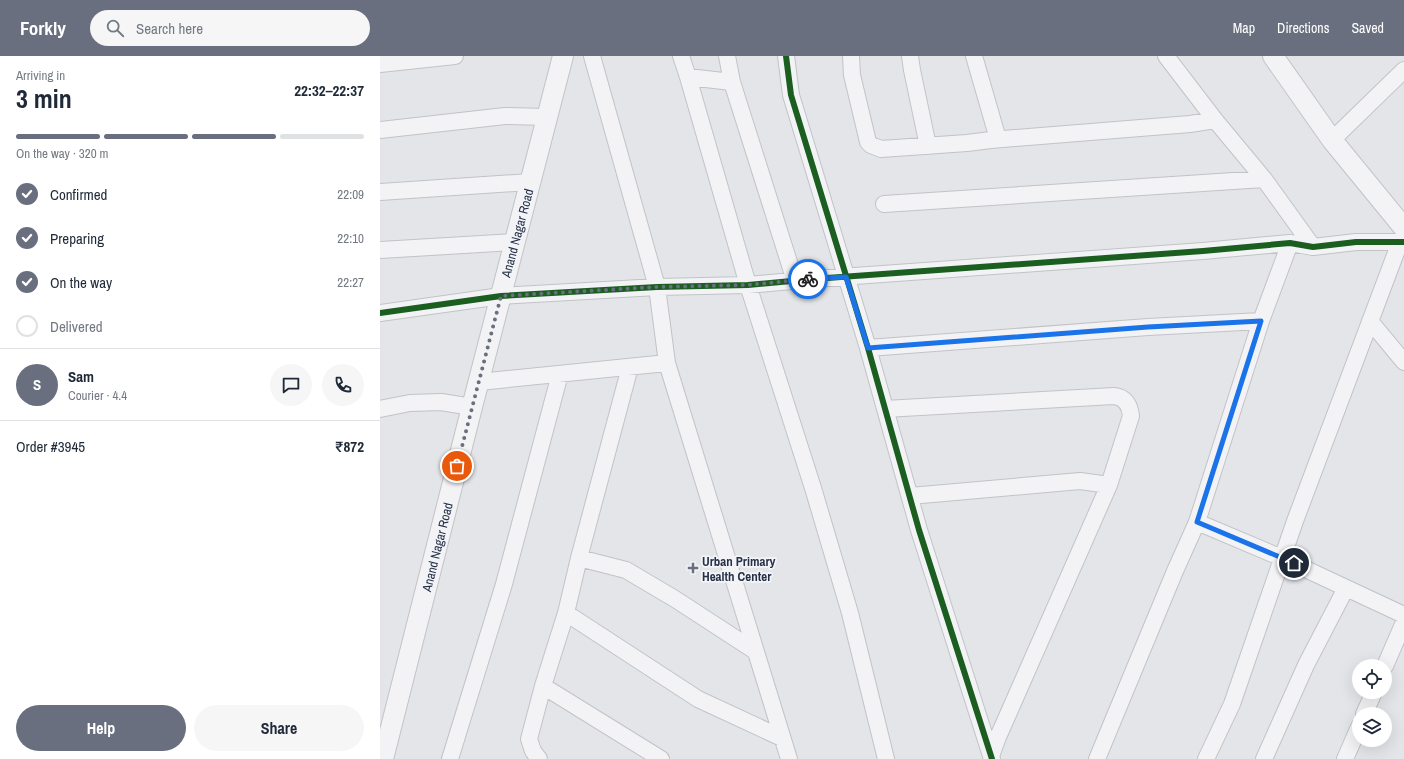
<!DOCTYPE html>
<html lang="en">
<head>
<meta charset="utf-8">
<style>
	:root { --surface:#fff; --page:#f6f6f7; --text:#1f2937; --muted:#747a83; --line:#e0e1e3; --accent:#696f7e }
	body { margin:0; font-family:"Archivo Narrow",sans-serif; background:var(--page); color:var(--text); height:100vh; display:flex; flex-direction:column; font-size:15px; white-space:nowrap }
	* { box-sizing:border-box; margin:0 }
	p { font-size:13px; color:var(--muted) }
	.icon { flex:none; width:22px; height:22px; fill:none; stroke:currentColor; stroke-width:2; stroke-linecap:round; stroke-linejoin:round }
	.map { position:relative; flex:1; overflow:hidden }
	.sheet { display:flex; flex-direction:column; background:var(--surface); width:380px }
	.sheet>* { flex:none }
	.buttons { position:absolute; left:972px; top:603px; display:grid; gap:8px }
	.buttons a { display:grid; place-items:center; width:40px; height:40px; border-radius:50%; background:var(--surface); box-shadow:0 4px 16px #0002; font-size:20px }
	.pin { position:absolute; display:grid; place-items:center; width:34px; height:34px; color:#fff; margin:-17px; border:2px solid #fff; border-radius:50%; box-shadow:0 1px 4px #0007 }
	.courier { position:absolute; display:grid; place-items:center; width:40px; height:40px; margin:-20px; border:3px solid #1a73e8; border-radius:50%; background:#fff; color:#222; box-shadow:0 1px 5px #0007 }
	.head em { font-style:normal; font-weight:700 }
	.head div { display:flex; flex-direction:column-reverse }
	.head { display:flex; align-items:center; justify-content:space-between; height:68px; padding:0 16px }
	h1 { font-size:26px; font-weight:700; line-height:30px }
	.bar { display:grid; grid-template-columns:repeat(4,1fr); gap:6px 4px; align-content:center; height:48px; padding:0 16px }
	.bar i { height:5px; border-radius:3px; background:var(--line) }
	.bar .selected { background:var(--accent) }
	.bar p { grid-column:span 4 }
	.line { display:flex; align-items:center; gap:10px; padding:0 16px; border-top:1px solid var(--line) }
	.line div { flex:1 }
	.round { display:grid; place-items:center; flex:none; width:42px; height:42px; border-radius:21px; background:var(--page) }
	ol { padding:0 16px; list-style:none }
	li { display:flex; align-items:center; gap:12px; height:44px }
	li p { margin-inline-start:auto }
	li .icon { padding:4px; border-radius:50%; background:var(--accent); color:#fff; stroke-width:4 }
	li:last-child { color:var(--muted) }
	li i { width:22px; height:22px; border:2px solid var(--line); border-radius:50% }
	.primary-button { display:flex; gap:8px; margin-top:auto; padding:8px 16px }
	.primary-button a { flex:1; height:46px; border-radius:24px; background:var(--accent); color:#fff; font-size:16px; font-weight:700; line-height:46px; text-align:center }
	.primary-button a+a { background:var(--page); color:var(--text) }
	header { display:flex; align-items:center; gap:24px; box-sizing:border-box; height:56px; padding:0 20px; background:var(--accent); color:#fff }
	header strong { font-size:19px }
	nav { display:flex; gap:22px; margin-inline-start:auto; font-size:14px }
	.search { width:280px; height:36px; background:var(--page); display:flex; align-items:center; gap:10px; box-sizing:border-box; padding:0 14px; border-radius:22px; color:var(--muted); font-size:15px }
	main { display:flex; flex:1; min-height:0 }
	.map>svg:first-child { display:block }
	.lines { fill:none; stroke-linecap:round; stroke-linejoin:round }
	.minor-casing { stroke:#c1c3c7; stroke-width:18 }
	.tertiary-casing { stroke:#c1c3c7; stroke-width:22 }
	.minor { stroke:#f3f3f5; stroke-width:16 }
	.tertiary { stroke:#f3f3f5; stroke-width:20 }
	.cycleway-casing { stroke:#f1f4f8; stroke-width:8 }
	.cycleway { stroke:#1b5e20; stroke-width:6 }
	.done { stroke:#696f7e; stroke-width:4; stroke-dasharray:0 7.2 }
	.route { stroke:#1a73e8; stroke-width:5 }
	.poi-dot { fill:#696f7e; stroke:#f1f4f8; stroke-width:1.5 }
	.labels { text-anchor:middle; stroke-width:3.5; stroke-linejoin:round; paint-order:stroke }
	.street-label { font-size:13px; fill:#283045; stroke:#f1f4f8 }
	.poi-label { font-size:13px; font-weight:bold; fill:#283045; stroke:#f1f4f8; text-anchor:start }
</style>
</head>
<body>
<header>
<strong>Forkly</strong>
<div class="search"><svg class="icon" aria-label="search" viewBox="0 0 24 24"><circle cx="10" cy="10" r="6"/><path d="M15 15l6 6"/></svg>Search here</div>
<nav><a>Map</a><a>Directions</a><a>Saved</a></nav>
</header>
<main>
<section class="sheet">
<div class="head"><div><h1>3 min</h1><p>Arriving in</p></div><em>22:32–22:37</em></div>
<div class="bar"><i class="selected"></i><i class="selected"></i><i class="selected"></i><i></i><p>On the way · 320 m</p></div>
<ol>
<li><svg class="icon" aria-label="check" viewBox="0 0 24 24"><path d="M5 12l5 5 9-10"/></svg>Confirmed<p>22:09</p></li>
<li><svg class="icon" aria-label="check" viewBox="0 0 24 24"><path d="M5 12l5 5 9-10"/></svg>Preparing<p>22:10</p></li>
<li><svg class="icon" aria-label="check" viewBox="0 0 24 24"><path d="M5 12l5 5 9-10"/></svg>On the way<p>22:27</p></li>
<li><i></i>Delivered</li>
</ol>
<div class="line" style="height:72px"><b class="round" style="background:var(--accent);color:#fff">S</b><div><b>Sam</b><p>Courier · 4.4</p></div><a class="round"><svg class="icon" aria-label="chat" viewBox="0 0 24 24"><path d="M4 5h16v11H9l-5 4z"/></svg></a><a class="round"><svg class="icon" aria-label="phone" viewBox="0 0 24 24"><path d="M5 4h4l2 5-3 2q2 4 5 5l2-3 5 2v4C11 20 4 13 5 4z"/></svg></a></div>
<div class="line" style="height:52px"><div>Order #3945</div><b>₹872</b></div>
<div class="primary-button"><a>Help</a><a>Share</a></div>
</section>
<div class="map">
<svg width="1024" height="703" viewBox="0 0 1024 703">
	<rect width="100%" height="100%" fill="#e3e5e9"/>
	<g class="lines">
		<defs>
			<path id="minor" d="M 212,0 L 277,231 L 287,307 L 409,703
				M 301,0 L 308,21 L 368,229 L 433,432 L 470,557 L 506,703
				M 347,0 L 352,26 L 415,225
				M 406,0 L 411,39 L 488,292 L 539,474 L 612,703
				M 471,0 L 472,19 L 488,86 L 491,89 L 501,93 L 587,87 L 611,84 L 810,68 L 835,64
				M 530,0 L 532,14 L 548,90
				M 594,0 L 618,83
				M 786,0 L 835,64 L 884,123 L 933,191
				M 0,8 L 75,0
				M 308,21 L 352,26
				M 0,74 L 125,60 L 167,61
				M 952,84 L 1024,14
				M 0,136 L 150,126
				M 504,148 L 884,123
				M 0,194 L 135,186
				M 0,257 L 121,240 L 277,231 L 368,229 L 433,223 L 823,195 L 910,187 L 933,191 L 976,186 L 1024,186
				M 990,265 L 1024,306
				M 488,292 L 768,271 L 881,265
				M 99,326 L 287,307
				M 0,353 L 30,347 L 61,346 L 92,351
				M 505,353 L 734,340 C 745,341 750,349 751,360 L 729,429 L 618,681 L 611,700
				M 530,440 L 700,425 L 729,429
				M 817,466 L 902,502 L 1024,559
				M 199,502 L 246,514 L 295,543 L 375,595
				M 186,557 L 318,643 L 402,682
				M 1005,610 L 1024,566
				M 163,630 L 281,703
				M 984,658 L 994,636
				M 70,703 L 124,528 L 180,318
				M 159,703 L 153,695 L 149,683 L 163,630 L 186,557 L 199,502 L 250,311
				M 717,703 L 795,515 L 817,466 L 881,265 L 910,187
				M 826,703 L 852,648 L 915,465 L 1020,186
				M 884,703 L 926,609 L 966,532
				M 965,703 L 979,671"/>
			<path id="tertiary" d="M 893,0 L 952,84 L 1024,172
				M 3,703 L 92,351 L 183,0"/>
		</defs>
		<use href="#minor" class="minor-casing"/>
		<use href="#tertiary" class="tertiary-casing"/>
		<use href="#minor" class="minor"/>
		<use href="#tertiary" class="tertiary"/>
		<defs>
			<path id="cycleway" d="M 406,0 L 411,39 L 488,292 L 539,474 L 612,703
				M 0,257 L 121,240 L 277,231 L 368,229 L 433,223 L 823,195 L 910,187 L 933,191 L 976,186 L 1024,186"/>
		</defs>
		<use href="#cycleway" class="cycleway-casing"/>
		<use href="#cycleway" class="cycleway"/>
	</g>
	<g class="lines">
		<path class="done" d="M 77,410 L 121,240 L 277,231 L 368,229 L 428,223"/>
		<path class="route" d="M 428,223 L 466,221 L 488,292 L 768,271 L 881,265 L 817,466 L 914,507"/>
	</g>
	<path class="poi-dot" d="M311 506h4v4h4v4h-4v4h-4v-4h-4v-4h4z"/>
	<g class="labels">
		<g class="street-label">
			<text transform="translate(137 177) rotate(-75)" y="5">Anand Nagar Road</text>
			<text transform="translate(57 491) rotate(-76)" y="5">Anand Nagar Road</text>
		</g>
		<g class="poi-label">
			<text x="322" y="510">Urban Primary<tspan x="322" dy="15">Health Center</tspan></text>
		</g>
	</g>
</svg>
<div class="buttons">
<a><svg class="icon" aria-label="locate" viewBox="0 0 24 24"><circle cx="12" cy="12" r="6"/><path d="M12 2v4M12 18v4M2 12h4M18 12h4"/></svg></a>
<a><svg class="icon" aria-label="layers" viewBox="0 0 24 24"><path d="M12 4l9 5-9 5-9-5zM3 14l9 5 9-5"/></svg></a>
</div>
<div class="pin" style="left:77px;top:410px;background:#ea580c"><svg class="icon" aria-label="bag" viewBox="0 0 24 24"><path d="M5 8h14l-1 12H6zM9 8a3 3 0 0 1 6 0"/></svg></div>
<div class="pin" style="left:914px;top:507px;background:#1f2937"><svg class="icon" aria-label="home" viewBox="0 0 24 24"><path d="M3 11l9-7 9 7M6 9v11h12V9"/></svg></div>
<div class="courier" style="left:428px;top:223px"><svg class="icon" aria-label="bike" viewBox="0 0 24 24"><circle cx="6" cy="16" r="4"/><circle cx="18" cy="16" r="4"/><path d="M6 16l4-8h5l3 8M10 8l3 8H6M13 5h3"/></svg></div>
</div>
</main>
</body>
</html>
